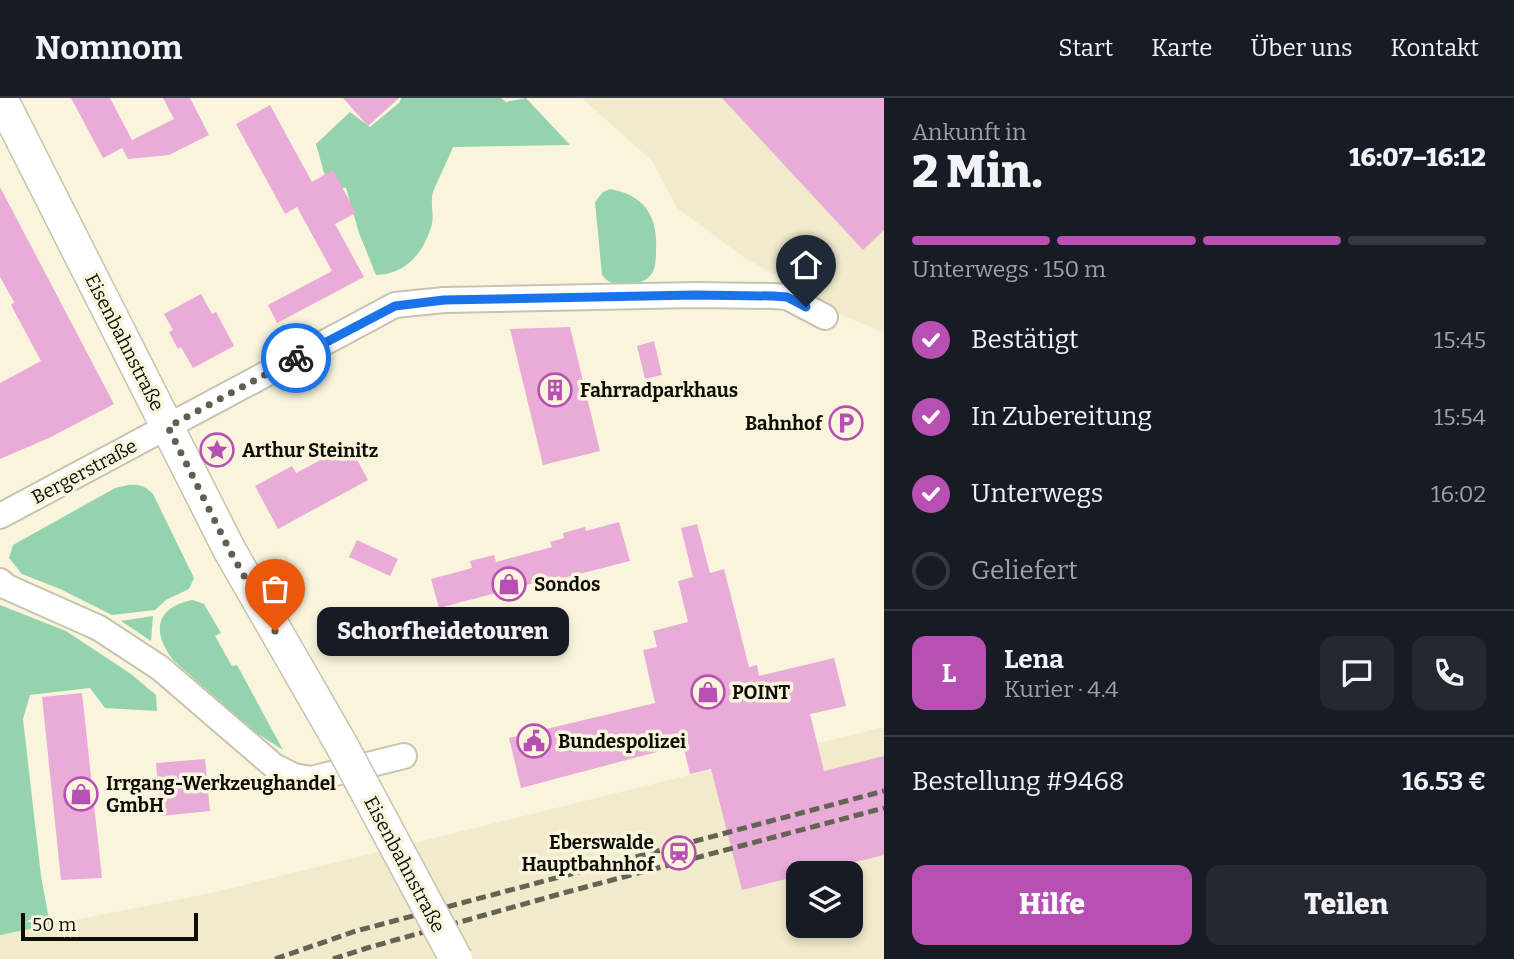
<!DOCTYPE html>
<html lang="de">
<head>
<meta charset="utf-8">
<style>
	:root { --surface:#171b24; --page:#242831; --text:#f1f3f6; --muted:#9ea1a6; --line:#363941; --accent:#b850b4 }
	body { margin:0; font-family:Bitter,serif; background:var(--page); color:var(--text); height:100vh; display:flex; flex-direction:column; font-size:26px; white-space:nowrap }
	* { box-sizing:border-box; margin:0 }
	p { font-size:23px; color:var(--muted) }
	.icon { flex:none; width:38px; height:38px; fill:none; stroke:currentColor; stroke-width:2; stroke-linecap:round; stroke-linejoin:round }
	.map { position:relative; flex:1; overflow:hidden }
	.sheet { display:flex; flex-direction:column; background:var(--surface); width:630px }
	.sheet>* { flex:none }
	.controls { position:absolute; left:786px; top:763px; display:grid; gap:14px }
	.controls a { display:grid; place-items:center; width:77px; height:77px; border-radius:14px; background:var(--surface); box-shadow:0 4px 10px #0003; font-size:35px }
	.scale { position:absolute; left:21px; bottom:18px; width:177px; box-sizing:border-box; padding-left:7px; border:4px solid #0f0e06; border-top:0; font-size:19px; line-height:24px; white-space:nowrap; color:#0f0e06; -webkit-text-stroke:5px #f9f5dd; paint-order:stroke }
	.pin { position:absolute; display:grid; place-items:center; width:60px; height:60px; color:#fff; margin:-72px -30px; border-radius:50% 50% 50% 0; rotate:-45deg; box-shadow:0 0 7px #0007 }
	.pin .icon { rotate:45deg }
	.courier { position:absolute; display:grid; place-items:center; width:70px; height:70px; margin:-35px; border:5px solid #1a73e8; border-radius:50%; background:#fff; color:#222; box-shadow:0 2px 9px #0007 }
	.bubble { position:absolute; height:49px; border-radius:14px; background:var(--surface); box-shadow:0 4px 10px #0003; font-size:23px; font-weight:800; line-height:49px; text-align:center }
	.overview em { font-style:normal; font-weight:800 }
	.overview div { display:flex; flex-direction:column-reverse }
	.overview { display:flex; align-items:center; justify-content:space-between; height:119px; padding:0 28px }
	h1 { font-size:46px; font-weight:800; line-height:52px }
	.bar { display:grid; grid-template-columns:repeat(4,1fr); gap:10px 7px; align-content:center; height:84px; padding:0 28px }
	.bar i { height:9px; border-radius:5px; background:var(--line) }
	.bar .current { background:var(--accent) }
	.bar p { grid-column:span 4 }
	.line { display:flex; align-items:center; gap:18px; padding:0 28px; border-top:2px solid var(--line) }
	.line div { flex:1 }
	.round { display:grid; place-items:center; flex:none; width:74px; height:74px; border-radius:14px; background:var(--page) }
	ol { padding:0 28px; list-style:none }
	li { display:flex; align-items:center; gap:21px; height:77px }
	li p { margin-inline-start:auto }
	li .icon { padding:7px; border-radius:50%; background:var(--accent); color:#fff; stroke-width:4 }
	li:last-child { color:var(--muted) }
	li i { width:38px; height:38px; border:4px solid var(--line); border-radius:50% }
	.primary-button { display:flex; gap:14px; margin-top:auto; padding:14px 28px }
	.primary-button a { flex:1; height:80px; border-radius:14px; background:var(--accent); color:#fff; font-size:28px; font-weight:800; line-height:80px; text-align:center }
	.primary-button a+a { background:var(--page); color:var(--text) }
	header { display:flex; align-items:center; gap:42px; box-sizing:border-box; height:98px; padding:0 35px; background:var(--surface); border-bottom:2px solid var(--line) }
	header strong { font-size:33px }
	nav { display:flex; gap:38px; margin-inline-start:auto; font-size:24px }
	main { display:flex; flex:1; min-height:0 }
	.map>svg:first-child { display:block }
	.built { fill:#f1ebcc; fill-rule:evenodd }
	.green { fill:#95d3ae }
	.building { fill:#e9abd7 }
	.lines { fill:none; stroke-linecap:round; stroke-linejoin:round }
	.minor-casing { stroke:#c8c3ad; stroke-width:28 }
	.major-casing { stroke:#c8c3ad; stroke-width:35 }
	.minor { stroke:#fff; stroke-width:24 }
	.major { stroke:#fff; stroke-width:32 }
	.rail { stroke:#656355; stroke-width:5; stroke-dasharray:10 5; stroke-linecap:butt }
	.major-bridge-casing { stroke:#c8c3ad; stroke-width:35; stroke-linecap:butt }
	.major-bridge { stroke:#fff; stroke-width:32 }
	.done { stroke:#615f51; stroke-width:7; stroke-dasharray:0 12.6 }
	.route { stroke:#1a73e8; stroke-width:9 }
	.labels { text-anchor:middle; stroke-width:7; stroke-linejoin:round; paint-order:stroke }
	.street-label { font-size:19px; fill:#0f0e06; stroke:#f9f5dd }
	.poi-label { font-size:19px; font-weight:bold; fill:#0f0e06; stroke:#f9f5dd; text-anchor:start }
</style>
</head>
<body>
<header>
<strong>Nomnom</strong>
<nav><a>Start</a><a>Karte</a><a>Über uns</a><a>Kontakt</a></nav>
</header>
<main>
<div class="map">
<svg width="884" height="861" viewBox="0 0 884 861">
	<rect width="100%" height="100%" fill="#f9f5dd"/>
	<path class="built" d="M 582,0 L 884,0 L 884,235 L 817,206 L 806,195 L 742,158 L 677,110 L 652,63 Z
		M 884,629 L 884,861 L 0,861 L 0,837 L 211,795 ZM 798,775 L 850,775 L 850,828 L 798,828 Z"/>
	<path class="green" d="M 401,0 L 501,0 L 506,4 L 526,0 L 570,47 L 453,49 C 447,64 439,79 433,94 C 430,104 434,116 432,126 C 424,155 406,176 376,177 L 359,135 L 346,90 L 328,89 L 316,46 L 350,14 L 370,29 L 400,4 Z
		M 610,91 C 645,97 658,119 656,152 C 656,161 656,171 650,178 C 637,191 612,191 602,177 L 595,104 L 603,94 Z
		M 128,387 C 139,386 145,388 153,396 L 194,480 L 189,491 L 166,502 L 155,512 L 112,517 L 60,491 L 22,476 L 9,460 L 13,447 L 115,390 Z
		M 193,502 L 204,506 L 221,535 L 215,538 L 232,568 L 237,567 L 283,652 L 255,634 L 174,563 C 151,535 155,509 193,502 Z
		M 0,507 L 66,533 L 131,576 L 156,597 L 157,613 L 105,610 L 90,590 L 30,597 L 23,621 L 41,778 L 50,827 L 0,837 Z
		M 153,518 L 151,543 L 121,523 Z"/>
	<path class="building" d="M 71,0 L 110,0 L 132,42 L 174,21 L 163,0 L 190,0 L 209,37 L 169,57 L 128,61 L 122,50 L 103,60 Z
		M 343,0 L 399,0 L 368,28 Z
		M 722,0 L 884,0 L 884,132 L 863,152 Z
		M 270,7 L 312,84 L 333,72 L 356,115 L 335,126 L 364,179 L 277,225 L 268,207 L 332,173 L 297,109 L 285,116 L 236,26 Z
		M 0,89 L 114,306 L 49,340 L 0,361 L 0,285 L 41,263 L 11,207 L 14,204 L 0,179 Z
		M 201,196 L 212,216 L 216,214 L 234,248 L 193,270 L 181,249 L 178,251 L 169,234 L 173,232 L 164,216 Z
		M 570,229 L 600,353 L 543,367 L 510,231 Z
		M 654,243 L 662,277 L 645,281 L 637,248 Z
		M 349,347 L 368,382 L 278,431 L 255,388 L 292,368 L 296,375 Z
		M 619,424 L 630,463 L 560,481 L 560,478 L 439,510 L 431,481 L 472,470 L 470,463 L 494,457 L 496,464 L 552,449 L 550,444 L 564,440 L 563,435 L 585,429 L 586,433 Z
		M 697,426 L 710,475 L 724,471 L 749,569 L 757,567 L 759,578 L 834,560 L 846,608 L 810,616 L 824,673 L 884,658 L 884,757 L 810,775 L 798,775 L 798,778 L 742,792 L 711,671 L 690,676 L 683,647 L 521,690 L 509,640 L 655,605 L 643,552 L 657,549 L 653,533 L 688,524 L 678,483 L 693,479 L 681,430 Z
		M 357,442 L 398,461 L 390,478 L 349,459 Z
		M 82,595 L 102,780 L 61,782 L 42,599 Z
		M 205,661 L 210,713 L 161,718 L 156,665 Z"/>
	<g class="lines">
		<defs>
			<path id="minor" d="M 0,418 L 395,207 L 444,202 L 695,197 L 773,198 L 787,199 L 825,219
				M 0,483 L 7,489 L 99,530 L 160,570 L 274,668 L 294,678 L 311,681 L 404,658"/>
			<path id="major" d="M 1,0 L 230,453 L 341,646"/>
		</defs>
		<use href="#minor" class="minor-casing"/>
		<use href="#major" class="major-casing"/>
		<use href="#minor" class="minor"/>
		<use href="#major" class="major"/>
		<path class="rail" d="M 275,861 L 356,833 L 884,693
			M 333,861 L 367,850 L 567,794 L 884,710"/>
		<defs>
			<path id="major-bridge" d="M 341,646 L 456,861"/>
		</defs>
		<use href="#major-bridge" class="major-bridge-casing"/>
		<use href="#major-bridge" class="major-bridge"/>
	</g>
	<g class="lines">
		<path class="done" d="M 275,533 L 230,453 L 168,329 L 296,260"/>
		<path class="route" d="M 296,260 L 395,208 L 444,202 L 695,197 L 773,198 L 787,199 L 806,209"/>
	</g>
	<defs>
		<symbol id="building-ring" viewBox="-11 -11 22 22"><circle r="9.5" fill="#f9f5dd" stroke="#b850b4" stroke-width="1.5"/><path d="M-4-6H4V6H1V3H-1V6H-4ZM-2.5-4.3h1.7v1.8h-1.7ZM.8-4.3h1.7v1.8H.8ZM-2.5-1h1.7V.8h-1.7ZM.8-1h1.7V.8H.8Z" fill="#b850b4"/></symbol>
		<symbol id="parking-ring" viewBox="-11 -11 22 22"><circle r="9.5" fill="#f9f5dd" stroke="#b850b4" stroke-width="1.5"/><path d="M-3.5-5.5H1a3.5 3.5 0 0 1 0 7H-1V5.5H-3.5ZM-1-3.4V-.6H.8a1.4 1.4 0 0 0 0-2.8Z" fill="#b850b4"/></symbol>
		<symbol id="sight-ring" viewBox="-11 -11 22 22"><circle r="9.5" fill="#f9f5dd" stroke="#b850b4" stroke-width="1.5"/><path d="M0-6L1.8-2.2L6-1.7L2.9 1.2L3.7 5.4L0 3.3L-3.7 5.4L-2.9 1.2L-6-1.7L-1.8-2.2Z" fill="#b850b4"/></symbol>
		<symbol id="shop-ring" viewBox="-11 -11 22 22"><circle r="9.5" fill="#f9f5dd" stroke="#b850b4" stroke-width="1.5"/><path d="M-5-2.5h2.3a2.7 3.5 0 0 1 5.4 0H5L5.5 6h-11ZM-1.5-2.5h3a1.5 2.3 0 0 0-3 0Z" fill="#b850b4"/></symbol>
		<symbol id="civic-ring" viewBox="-11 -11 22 22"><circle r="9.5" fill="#f9f5dd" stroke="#b850b4" stroke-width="1.5"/><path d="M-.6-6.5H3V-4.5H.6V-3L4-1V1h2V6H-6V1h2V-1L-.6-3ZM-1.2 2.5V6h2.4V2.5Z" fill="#b850b4"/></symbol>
		<symbol id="station-ring" viewBox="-11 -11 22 22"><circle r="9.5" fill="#f9f5dd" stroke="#b850b4" stroke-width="1.5"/><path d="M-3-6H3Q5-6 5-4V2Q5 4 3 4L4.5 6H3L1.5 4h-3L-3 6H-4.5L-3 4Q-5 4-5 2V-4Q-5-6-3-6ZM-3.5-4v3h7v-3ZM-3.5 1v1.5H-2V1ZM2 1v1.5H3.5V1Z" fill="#b850b4"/></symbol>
	</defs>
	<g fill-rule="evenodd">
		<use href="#building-ring" x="536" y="273" width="38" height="38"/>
		<use href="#parking-ring" x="827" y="306" width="38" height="38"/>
		<use href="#sight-ring" x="198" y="333" width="38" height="38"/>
		<use href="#shop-ring" x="490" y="467" width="38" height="38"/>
		<use href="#shop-ring" x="689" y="575" width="38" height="38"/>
		<use href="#civic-ring" x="515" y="624" width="38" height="38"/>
		<use href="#shop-ring" x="62" y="677" width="38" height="38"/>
		<use href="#station-ring" x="660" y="736" width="38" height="38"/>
	</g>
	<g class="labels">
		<g class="street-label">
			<text transform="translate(125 244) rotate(63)" y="7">Eisenbahnstraße</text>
			<text transform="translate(84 373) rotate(-28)" y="7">Bergerstraße</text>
			<text transform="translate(405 766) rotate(62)" y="7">Eisenbahnstraße</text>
		</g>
		<g class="poi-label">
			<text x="580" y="299">Fahrradparkhaus</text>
			<text x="822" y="332" text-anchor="end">Bahnhof</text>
			<text x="242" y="359">Arthur Steinitz</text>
			<text x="534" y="493">Sondos</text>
			<text x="732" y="601">POINT</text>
			<text x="558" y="650">Bundespolizei</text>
			<text x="106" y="692">Irrgang-Werkzeughandel<tspan x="106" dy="22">GmbH</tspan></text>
			<text x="654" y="751" text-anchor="end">Eberswalde<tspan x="654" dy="22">Hauptbahnhof</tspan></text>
		</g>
	</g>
</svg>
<div class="controls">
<a><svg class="icon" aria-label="layers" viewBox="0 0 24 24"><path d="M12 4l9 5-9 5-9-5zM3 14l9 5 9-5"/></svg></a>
</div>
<div class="scale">50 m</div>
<div class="pin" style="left:275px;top:533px;background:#ea580c"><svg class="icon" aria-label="bag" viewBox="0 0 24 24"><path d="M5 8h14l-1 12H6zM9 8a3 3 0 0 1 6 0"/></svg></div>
<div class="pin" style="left:806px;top:209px;background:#1f2937"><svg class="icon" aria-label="home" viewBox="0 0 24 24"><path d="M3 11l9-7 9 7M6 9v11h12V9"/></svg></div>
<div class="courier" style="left:296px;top:260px"><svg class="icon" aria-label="bike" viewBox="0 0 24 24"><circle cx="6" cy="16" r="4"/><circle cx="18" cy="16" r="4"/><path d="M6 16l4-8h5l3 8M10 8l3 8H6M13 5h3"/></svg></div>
<div class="bubble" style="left:317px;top:509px;width:252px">Schorfheidetouren</div>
</div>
<section class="sheet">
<div class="overview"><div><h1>2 Min.</h1><p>Ankunft in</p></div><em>16:07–16:12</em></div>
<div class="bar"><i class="current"></i><i class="current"></i><i class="current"></i><i></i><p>Unterwegs · 150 m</p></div>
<ol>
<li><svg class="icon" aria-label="check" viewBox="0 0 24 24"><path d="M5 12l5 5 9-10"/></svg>Bestätigt<p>15:45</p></li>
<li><svg class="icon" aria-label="check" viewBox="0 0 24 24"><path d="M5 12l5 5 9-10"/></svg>In Zubereitung<p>15:54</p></li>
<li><svg class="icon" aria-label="check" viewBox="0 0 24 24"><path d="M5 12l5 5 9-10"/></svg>Unterwegs<p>16:02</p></li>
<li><i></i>Geliefert</li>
</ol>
<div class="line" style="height:126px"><b class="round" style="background:var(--accent);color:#fff">L</b><div><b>Lena</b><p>Kurier · 4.4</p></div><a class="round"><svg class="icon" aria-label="chat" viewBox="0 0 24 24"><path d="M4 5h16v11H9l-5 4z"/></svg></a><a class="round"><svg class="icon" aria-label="phone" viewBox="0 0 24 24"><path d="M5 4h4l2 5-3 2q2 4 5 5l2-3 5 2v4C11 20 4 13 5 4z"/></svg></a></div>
<div class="line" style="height:91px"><div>Bestellung #9468</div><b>16.53 €</b></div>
<div class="primary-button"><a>Hilfe</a><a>Teilen</a></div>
</section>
</main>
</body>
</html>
